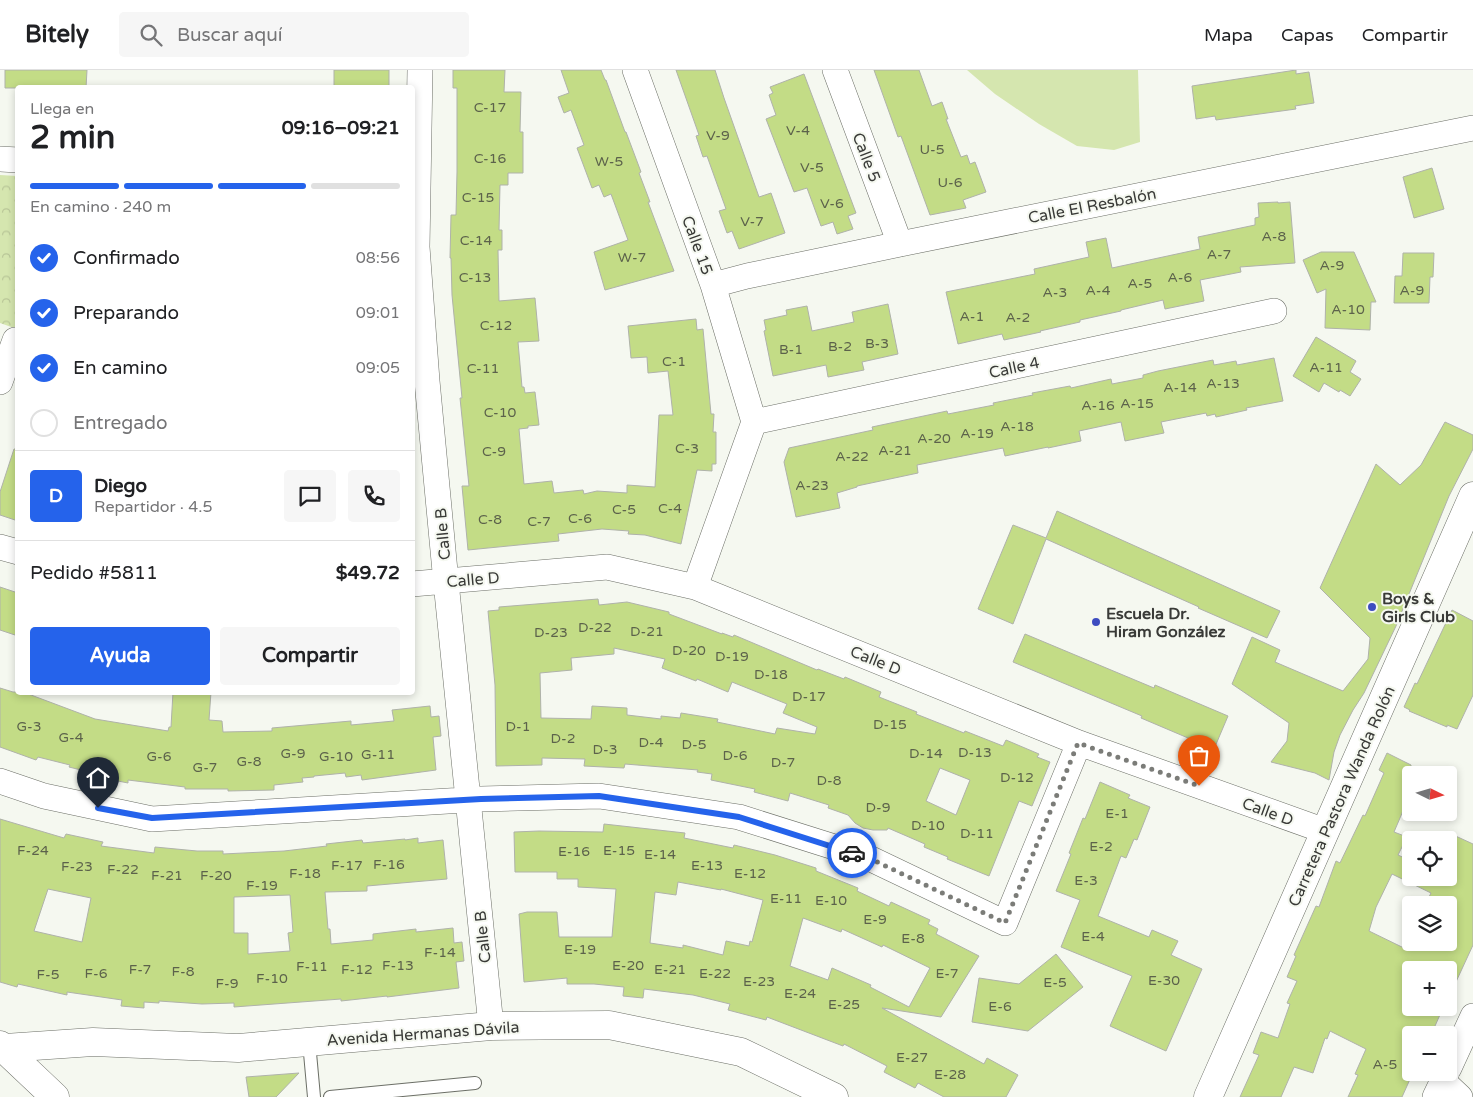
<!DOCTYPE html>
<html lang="es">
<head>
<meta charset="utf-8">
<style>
	:root { --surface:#fff; --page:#f6f6f6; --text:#202124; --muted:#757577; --line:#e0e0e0; --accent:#2563eb }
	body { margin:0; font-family:"Varela Round",sans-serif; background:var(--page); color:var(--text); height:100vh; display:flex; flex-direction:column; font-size:19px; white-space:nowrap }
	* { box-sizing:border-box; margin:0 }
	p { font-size:16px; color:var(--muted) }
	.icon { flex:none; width:28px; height:28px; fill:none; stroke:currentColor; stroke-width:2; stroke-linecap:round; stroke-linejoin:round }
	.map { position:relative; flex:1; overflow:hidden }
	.panel { position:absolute; left:15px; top:15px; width:400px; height:610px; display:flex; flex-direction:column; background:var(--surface); border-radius:5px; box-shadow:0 2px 8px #0003 }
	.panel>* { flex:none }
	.needle { width:32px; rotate:95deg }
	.tools { position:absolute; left:1402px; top:696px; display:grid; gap:10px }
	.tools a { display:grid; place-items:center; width:55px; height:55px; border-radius:5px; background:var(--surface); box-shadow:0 2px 8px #0003; font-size:25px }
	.pin { position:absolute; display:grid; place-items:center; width:42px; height:42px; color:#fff; margin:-51px -21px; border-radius:50% 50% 50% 0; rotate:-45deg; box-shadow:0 0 5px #0007 }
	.pin .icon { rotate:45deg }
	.courier { position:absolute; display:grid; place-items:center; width:50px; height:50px; margin:-25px; border:4px solid #2563eb; border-radius:50%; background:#fff; color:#222; box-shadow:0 1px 6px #0007 }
	.head em { font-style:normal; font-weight:800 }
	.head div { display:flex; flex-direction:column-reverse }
	.head { display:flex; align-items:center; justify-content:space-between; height:85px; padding:0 15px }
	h1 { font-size:32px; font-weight:800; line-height:38px }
	.bar { display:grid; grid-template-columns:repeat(4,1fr); gap:8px 5px; align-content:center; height:60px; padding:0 15px }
	.bar i { height:6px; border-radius:4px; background:var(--line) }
	.bar .selected { background:var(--accent) }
	.bar p { grid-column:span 4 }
	.line { display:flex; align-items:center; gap:12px; padding:0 15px; border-top:1px solid var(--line) }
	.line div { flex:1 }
	.round { display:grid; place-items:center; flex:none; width:52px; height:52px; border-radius:5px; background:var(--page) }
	ol { padding:0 15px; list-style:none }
	li { display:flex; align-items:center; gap:15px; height:55px }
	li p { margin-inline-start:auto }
	li .icon { padding:5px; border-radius:50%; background:var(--accent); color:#fff; stroke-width:4 }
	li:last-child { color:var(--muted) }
	li i { width:28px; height:28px; border:2px solid var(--line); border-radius:50% }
	.cta { display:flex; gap:10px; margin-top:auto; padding:10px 15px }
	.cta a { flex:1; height:58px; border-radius:5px; background:var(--accent); color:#fff; font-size:20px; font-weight:800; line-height:58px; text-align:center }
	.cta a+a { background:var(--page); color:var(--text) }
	header { display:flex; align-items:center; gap:30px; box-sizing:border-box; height:70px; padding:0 25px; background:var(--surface); border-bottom:1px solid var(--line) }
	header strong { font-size:24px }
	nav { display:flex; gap:28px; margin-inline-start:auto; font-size:18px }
	.search { width:350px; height:45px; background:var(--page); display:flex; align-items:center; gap:12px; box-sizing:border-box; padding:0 18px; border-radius:5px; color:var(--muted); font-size:19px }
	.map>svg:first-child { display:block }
	.park { fill:url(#park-crowns) }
	.garden { fill:#d5e6af }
	.building { fill:#c3dc86; stroke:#afb2aa; fill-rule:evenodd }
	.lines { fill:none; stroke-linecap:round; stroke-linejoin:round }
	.lane-casing { stroke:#6c6f67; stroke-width:14 }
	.street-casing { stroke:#6c6f67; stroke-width:26 }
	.secondary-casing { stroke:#6c6f67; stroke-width:29 }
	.lane { stroke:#fff; stroke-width:12 }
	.street { stroke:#fff; stroke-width:25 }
	.secondary { stroke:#fff; stroke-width:28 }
	.done { stroke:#7b7c78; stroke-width:5; stroke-dasharray:0 9 }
	.route { stroke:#2563eb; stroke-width:6 }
	.poi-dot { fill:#3d4cc0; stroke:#f5f8f0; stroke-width:2 }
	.labels { text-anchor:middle; stroke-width:4; stroke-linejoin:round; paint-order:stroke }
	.number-label { font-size:14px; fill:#5c624b }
	.street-label { font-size:16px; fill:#393a37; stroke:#f5f8f0 }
	.poi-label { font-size:16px; font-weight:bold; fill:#393a37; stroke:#f5f8f0; text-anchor:start }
</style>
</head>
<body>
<header>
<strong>Bitely</strong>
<div class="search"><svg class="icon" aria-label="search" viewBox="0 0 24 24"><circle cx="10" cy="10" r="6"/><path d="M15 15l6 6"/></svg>Buscar aquí</div>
<nav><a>Mapa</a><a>Capas</a><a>Compartir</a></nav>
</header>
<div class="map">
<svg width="1473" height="1027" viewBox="0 0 1473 1027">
	<defs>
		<pattern id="park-crowns" width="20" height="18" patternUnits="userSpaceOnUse" patternTransform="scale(1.25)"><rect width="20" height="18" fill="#d5e6af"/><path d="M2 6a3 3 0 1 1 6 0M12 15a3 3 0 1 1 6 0" fill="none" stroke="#b8c697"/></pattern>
	</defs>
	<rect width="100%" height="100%" fill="#f5f8f0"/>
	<path class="park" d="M 0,105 L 17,106 L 17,259 L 0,253 Z"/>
	<path class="garden" d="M 967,0 L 1138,0 L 1140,72 L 1114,80 L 1077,76 L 1039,54 L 995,24 Z"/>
	<path class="building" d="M 5,0 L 87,0 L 86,18 L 5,18 Z
		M 334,0 L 389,0 L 389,18 L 334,18 Z
		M 453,0 L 505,0 L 504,22 L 521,22 L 520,62 L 523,62 L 523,103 L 508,103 L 508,115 L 500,115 L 499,160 L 502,160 L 502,180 L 498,180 L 499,231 L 535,228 L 539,271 L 518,272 L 522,317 L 524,317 L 525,323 L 535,322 L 539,355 L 528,356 L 528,358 L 519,359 L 524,414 L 552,411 L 554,423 L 583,420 L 584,424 L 597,421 L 627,423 L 627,415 L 655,417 L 659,345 L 673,345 L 668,301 L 648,303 L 647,287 L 631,288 L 628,256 L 696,249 L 697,260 L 703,259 L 711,344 L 714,344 L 713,362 L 716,362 L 716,394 L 712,394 L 712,401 L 697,400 L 681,474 L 645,465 L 628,464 L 629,461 L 602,459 L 558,464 L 559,471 L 468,480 L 462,416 L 469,416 L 460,328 L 462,328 L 452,225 L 451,188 L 450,188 L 451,145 L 456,145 L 457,102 L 457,18 L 453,18 Z
		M 561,0 L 601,0 L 605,10 L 606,10 L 625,62 L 626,62 L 641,102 L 639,103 L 650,132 L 648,132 L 674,201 L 605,220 L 594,182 L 628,170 L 611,124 L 604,127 L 599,115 L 592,118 L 577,78 L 584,75 L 571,40 L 564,43 L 558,27 L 569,23 Z
		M 676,0 L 715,0 L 724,28 L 759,127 L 771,123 L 785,163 L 739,179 L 732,161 L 727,163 L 719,141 L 726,139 L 707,86 L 703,87 L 696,66 L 699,65 Z
		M 874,0 L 919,0 L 932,36 L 942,32 L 948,49 L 946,49 L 961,87 L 967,85 L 970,94 L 975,92 L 986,122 L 963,130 L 966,138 L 930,145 L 901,66 L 898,67 Z
		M 1296,0 L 1296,4 L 1309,2 L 1314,33 L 1295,36 L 1296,39 L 1216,50 L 1215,46 L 1196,49 L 1192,16 Z
		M 804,4 L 856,143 L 848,146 L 853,159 L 837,164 L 833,152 L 821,156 L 807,118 L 794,122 L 766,49 L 776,45 L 769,25 L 773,23 L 770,17 Z
		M 1432,98 L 1444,139 L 1414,148 L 1403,107 Z
		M 1278,132 L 1278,133 L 1290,132 L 1295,193 L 1240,197 L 1241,202 L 1200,210 L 1204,231 L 1165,239 L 1163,230 L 1121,240 L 1121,241 L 1080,250 L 1080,252 L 1040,261 L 1041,262 L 1004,270 L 1002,264 L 958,274 L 946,222 L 1035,204 L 1034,199 L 1089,187 L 1086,172 L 1106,168 L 1112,198 L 1200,179 L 1198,167 L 1255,155 L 1255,148 L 1259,147 L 1258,133 Z
		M 1321,182 L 1354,182 L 1376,232 L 1371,232 L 1370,260 L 1325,258 L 1326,219 L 1317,223 L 1303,190 Z
		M 1403,183 L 1434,183 L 1433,207 L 1430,207 L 1429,233 L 1394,233 L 1395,206 L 1402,206 Z
		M 888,234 L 898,284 L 862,292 L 864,300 L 828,307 L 826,295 L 773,306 L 764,261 L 766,260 L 764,250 L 787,245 L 786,240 L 807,236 L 812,261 L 854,252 L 852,242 Z
		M 1316,267 L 1356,291 L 1350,302 L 1361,309 L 1350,326 L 1340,320 L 1339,322 L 1324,313 L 1319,322 L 1293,306 Z
		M 1274,288 L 1283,331 L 1246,338 L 1247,340 L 1216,347 L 1215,344 L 1207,346 L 1206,343 L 1161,352 L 1164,363 L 1125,371 L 1121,352 L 1079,361 L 1081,371 L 1048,378 L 1048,377 L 1005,386 L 1003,378 L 917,395 L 918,403 L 857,416 L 857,417 L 837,423 L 840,438 L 796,447 L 784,392 L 789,378 L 873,360 L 872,357 L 947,341 L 948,344 L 994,335 L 993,333 L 1033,325 L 1032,323 L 1070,316 L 1071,318 L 1111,309 L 1112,314 L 1143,308 L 1143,305 L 1158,301 L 1213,290 L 1214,295 L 1236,291 L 1237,295 Z
		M 1445,352 L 1473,365 L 1473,379 L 1449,426 L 1396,556 L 1364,623 L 1353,640 L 1340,665 L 1334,682 L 1329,710 L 1315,703 L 1271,692 L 1287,671 L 1289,653 L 1232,614 L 1252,567 L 1280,580 L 1275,592 L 1343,621 L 1368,589 L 1370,568 L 1320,518 L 1376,394 L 1400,415 L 1421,395 Z
		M 14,379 L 18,379 L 18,451 L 0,445 L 0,422 Z
		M 1057,441 L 1280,541 L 1267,568 L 1198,538 L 1199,537 L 1046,469 L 1013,554 L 978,539 L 1013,455 L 1046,468 Z
		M 0,517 L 18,523 L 18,566 L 0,560 Z
		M 598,529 L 599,535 L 627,532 L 669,542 L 669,544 L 722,564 L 722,563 L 733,567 L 734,565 L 817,600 L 818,599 L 844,609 L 845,607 L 881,622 L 879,627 L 917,642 L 916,644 L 964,663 L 965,661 L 1003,676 L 1006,670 L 1039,684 L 1037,687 L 1050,692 L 1032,736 L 1019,731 L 989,806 L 947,789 L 948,787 L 924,777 L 925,774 L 888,758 L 887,760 L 873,760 L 863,758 L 855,753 L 848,745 L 828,738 L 829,735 L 790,723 L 788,731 L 754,722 L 755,719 L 711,710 L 712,704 L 697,702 L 698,700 L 625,694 L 624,698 L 584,696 L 585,689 L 542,688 L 542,695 L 496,696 L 495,615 L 488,541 L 499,540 L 499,537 ZM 614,578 L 665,589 L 662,598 L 696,611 L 697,609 L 728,622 L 732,612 L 787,634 L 783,643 L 817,657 L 815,664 L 777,658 L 775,664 L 717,652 L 718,649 L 681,643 L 680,648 L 661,646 L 661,649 L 627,645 L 627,638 L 592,636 L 591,649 L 541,648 L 540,603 L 572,600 L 571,588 L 614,584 ZM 940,698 L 970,710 L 956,745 L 926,731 Z
		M 1452,540 L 1473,551 L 1473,625 L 1457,659 L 1447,655 L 1447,657 L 1409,641 L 1410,640 L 1404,637 L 1415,613 L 1417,614 Z
		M 1025,564 L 1154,618 L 1155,615 L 1228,646 L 1214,679 L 1141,648 L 1142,646 L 1013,592 Z
		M 0,618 L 13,622 L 23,622 L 95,649 L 168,661 L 169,657 L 171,657 L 173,622 L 211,622 L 209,650 L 222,651 L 223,662 L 272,661 L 272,658 L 351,651 L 351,655 L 394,651 L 392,640 L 430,636 L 431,647 L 439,646 L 441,666 L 433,667 L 436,700 L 362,710 L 361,705 L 346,707 L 345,703 L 314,706 L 314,707 L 302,708 L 303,712 L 274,715 L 274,720 L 228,721 L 228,719 L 185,719 L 185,717 L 128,710 L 128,713 L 88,705 L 89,702 L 69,697 L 70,695 L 38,687 L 36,690 L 0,677 Z
		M 1387,683 L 1411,695 L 1411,722 L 1394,762 L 1407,767 L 1398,785 L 1411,791 L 1411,808 L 1449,808 L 1449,763 L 1473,774 L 1473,875 L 1449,927 L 1449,900 L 1411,900 L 1411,938 L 1443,938 L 1431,965 L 1411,965 L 1411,1007 L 1402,1027 L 1348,1027 L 1358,1005 L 1355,1004 L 1366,979 L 1330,961 L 1327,969 L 1325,968 L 1313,1003 L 1294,997 L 1281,1027 L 1240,1027 L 1259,985 L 1253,983 L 1261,962 L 1278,968 L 1290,934 L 1287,933 L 1297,911 L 1287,907 L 1296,886 L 1294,885 L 1316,836 L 1319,837 L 1336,791 L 1340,793 L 1363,745 L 1365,746 L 1384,703 L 1379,700 ZM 1392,804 L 1431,823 L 1425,835 L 1449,835 L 1449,872 L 1411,872 L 1408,880 L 1369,861 L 1376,837 Z
		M 1100,712 L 1130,725 L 1128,728 L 1150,737 L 1137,770 L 1134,769 L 1126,788 L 1121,786 L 1098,846 L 1149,867 L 1152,860 L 1178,871 L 1171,885 L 1202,899 L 1166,981 L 1110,956 L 1132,906 L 1061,877 L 1080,830 L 1056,821 L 1071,784 L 1069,783 L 1083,748 L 1085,749 Z
		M 0,749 L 64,768 L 66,764 L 103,772 L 101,776 L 154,783 L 155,777 L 197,781 L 223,781 L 223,784 L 284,781 L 327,776 L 326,774 L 362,770 L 363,773 L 405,769 L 405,770 L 418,768 L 418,773 L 443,770 L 447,809 L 367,816 L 367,821 L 325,822 L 328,859 L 330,859 L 331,874 L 373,870 L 373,864 L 416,859 L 416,862 L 453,858 L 454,873 L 462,872 L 464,891 L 456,892 L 459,918 L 387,927 L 387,926 L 341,931 L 341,929 L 234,937 L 234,933 L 202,934 L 159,931 L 159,933 L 144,932 L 144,938 L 121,936 L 122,930 L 67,922 L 67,925 L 18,914 L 17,917 L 0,912 ZM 48,819 L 91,828 L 82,872 L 34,861 ZM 290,825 L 293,862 L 288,863 L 290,881 L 248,884 L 248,863 L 234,863 L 234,827 Z
		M 604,754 L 685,763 L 684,768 L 733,778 L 734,775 L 775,785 L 816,798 L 816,801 L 858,818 L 857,821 L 889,836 L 891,832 L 930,850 L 928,854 L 938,859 L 936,864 L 979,886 L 941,947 L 882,938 L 984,994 L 987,988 L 1018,1005 L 1006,1027 L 944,1027 L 918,1013 L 915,1018 L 884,1002 L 887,996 L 844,974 L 843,976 L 767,947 L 766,950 L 728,940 L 730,934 L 693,925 L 644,919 L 643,928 L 623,926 L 624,917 L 594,914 L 567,914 L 567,908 L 524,912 L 519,844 L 527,842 L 557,842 L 559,867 L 612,867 L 616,819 L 578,817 L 578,809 L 557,809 L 557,802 L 515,802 L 514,762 L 539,761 L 603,762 ZM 678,812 L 721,820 L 721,819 L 763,830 L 752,872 L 750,871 L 749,876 L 726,871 L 723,885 L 683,875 L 683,878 L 650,873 L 655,822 L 676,825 ZM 803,848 L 841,862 L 842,859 L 882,877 L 883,875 L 930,898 L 909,937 L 870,917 L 871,915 L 832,898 L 828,910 L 790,896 Z
		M 1056,884 L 1083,917 L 1028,961 L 972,952 L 979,908 L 1019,914 Z
		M 299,1003 L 276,1027 L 249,1027 L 246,1007 Z"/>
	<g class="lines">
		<defs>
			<path id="lane" d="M 309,972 L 314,1027
				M 330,1027 L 475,1013"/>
			<path id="street" d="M 420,0 L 417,177 L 427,311 L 446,512 L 491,956
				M 635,0 L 713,215 L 754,352
				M 835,0 L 900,174
				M 0,89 L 18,90
				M 713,215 L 747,206 L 900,174 L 1473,58
				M 0,312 L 15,270
				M 754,352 L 1274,241
				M 0,477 L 18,482
				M 412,514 L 607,497 L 695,517 L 1079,673 L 1325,761
				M 695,517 L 754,352
				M 0,711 L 44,726 L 152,749 L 481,729 L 599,726 L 739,747 L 869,788 L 1005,853 L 1079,673
				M 1449,998 L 1473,946
				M 1443,1011 L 1460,1027
				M 1435,1027 L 1447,1002"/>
			<path id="secondary" d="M 0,975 L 55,1027
				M 5,978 L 93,972 L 238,978 L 491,956 L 609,955 L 741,982 L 834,1027
				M 1208,1027 L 1473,426"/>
		</defs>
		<use href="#lane" class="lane-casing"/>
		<use href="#street" class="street-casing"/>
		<use href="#secondary" class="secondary-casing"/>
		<use href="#lane" class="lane"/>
		<use href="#street" class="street"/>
		<use href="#secondary" class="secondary"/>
	</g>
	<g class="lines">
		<path class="done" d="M 852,783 L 869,788 L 1005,853 L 1078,673 L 1199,716"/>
		<path class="route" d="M 98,738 L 152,748 L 481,729 L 599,726 L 739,747 L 852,783"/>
	</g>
	<g class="poi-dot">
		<circle cx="1372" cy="537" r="5"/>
		<circle cx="1096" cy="552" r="5"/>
	</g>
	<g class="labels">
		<g class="number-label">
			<text x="490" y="42">C-17</text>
			<text x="798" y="65">V-4</text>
			<text x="718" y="70">V-9</text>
			<text x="932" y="84">U-5</text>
			<text x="490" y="93">C-16</text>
			<text x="609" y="96">W-5</text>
			<text x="812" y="102">V-5</text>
			<text x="950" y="117">U-6</text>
			<text x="478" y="132">C-15</text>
			<text x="832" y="138">V-6</text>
			<text x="752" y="156">V-7</text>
			<text x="1274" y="171">A-8</text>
			<text x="476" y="175">C-14</text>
			<text x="1219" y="189">A-7</text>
			<text x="632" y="192">W-7</text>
			<text x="1332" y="200">A-9</text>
			<text x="475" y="212">C-13</text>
			<text x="1180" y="212">A-6</text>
			<text x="1140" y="218">A-5</text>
			<text x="1098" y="225">A-4</text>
			<text x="1412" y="225">A-9</text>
			<text x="1055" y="227">A-3</text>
			<text x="1348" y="244">A-10</text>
			<text x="972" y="251">A-1</text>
			<text x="1018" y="252">A-2</text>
			<text x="496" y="260">C-12</text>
			<text x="877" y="278">B-3</text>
			<text x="840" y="281">B-2</text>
			<text x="791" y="284">B-1</text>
			<text x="674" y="296">C-1</text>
			<text x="1326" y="302">A-11</text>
			<text x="483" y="303">C-11</text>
			<text x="1223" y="318">A-13</text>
			<text x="1180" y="322">A-14</text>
			<text x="1137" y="338">A-15</text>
			<text x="1098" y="340">A-16</text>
			<text x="500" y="347">C-10</text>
			<text x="1017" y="361">A-18</text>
			<text x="977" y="368">A-19</text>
			<text x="934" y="373">A-20</text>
			<text x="687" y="383">C-3</text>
			<text x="895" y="385">A-21</text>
			<text x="494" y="386">C-9</text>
			<text x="852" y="391">A-22</text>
			<text x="812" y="420">A-23</text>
			<text x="670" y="443">C-4</text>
			<text x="624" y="444">C-5</text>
			<text x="580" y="453">C-6</text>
			<text x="490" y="454">C-8</text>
			<text x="539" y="456">C-7</text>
			<text x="595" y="562">D-22</text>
			<text x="647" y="566">D-21</text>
			<text x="551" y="567">D-23</text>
			<text x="689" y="585">D-20</text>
			<text x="732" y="591">D-19</text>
			<text x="771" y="609">D-18</text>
			<text x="809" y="631">D-17</text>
			<text x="890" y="659">D-15</text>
			<text x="29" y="661">G-3</text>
			<text x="518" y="661">D-1</text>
			<text x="71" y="672">G-4</text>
			<text x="563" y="673">D-2</text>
			<text x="651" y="677">D-4</text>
			<text x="694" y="679">D-5</text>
			<text x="605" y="684">D-3</text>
			<text x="975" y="687">D-13</text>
			<text x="293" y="688">G-9</text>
			<text x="926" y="688">D-14</text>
			<text x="378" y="689">G-11</text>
			<text x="735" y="690">D-6</text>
			<text x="159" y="691">G-6</text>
			<text x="336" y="691">G-10</text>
			<text x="249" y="696">G-8</text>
			<text x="783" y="697">D-7</text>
			<text x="205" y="702">G-7</text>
			<text x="1017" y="712">D-12</text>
			<text x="829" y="715">D-8</text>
			<text x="878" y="742">D-9</text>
			<text x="1117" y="748">E-1</text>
			<text x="928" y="760">D-10</text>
			<text x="977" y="768">D-11</text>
			<text x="1101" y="781">E-2</text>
			<text x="33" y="785">F-24</text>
			<text x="619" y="785">E-15</text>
			<text x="574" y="786">E-16</text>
			<text x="660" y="789">E-14</text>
			<text x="389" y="799">F-16</text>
			<text x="347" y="800">F-17</text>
			<text x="707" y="800">E-13</text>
			<text x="77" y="801">F-23</text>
			<text x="123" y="804">F-22</text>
			<text x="305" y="808">F-18</text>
			<text x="750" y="808">E-12</text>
			<text x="167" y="810">F-21</text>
			<text x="216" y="810">F-20</text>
			<text x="1086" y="815">E-3</text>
			<text x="262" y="820">F-19</text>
			<text x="786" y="833">E-11</text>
			<text x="831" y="835">E-10</text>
			<text x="875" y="854">E-9</text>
			<text x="1093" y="871">E-4</text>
			<text x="913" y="873">E-8</text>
			<text x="580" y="884">E-19</text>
			<text x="440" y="887">F-14</text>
			<text x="398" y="900">F-13</text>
			<text x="628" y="900">E-20</text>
			<text x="312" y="901">F-11</text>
			<text x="140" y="904">F-7</text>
			<text x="357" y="904">F-12</text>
			<text x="670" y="904">E-21</text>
			<text x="183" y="906">F-8</text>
			<text x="96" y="908">F-6</text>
			<text x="715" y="908">E-22</text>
			<text x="947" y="908">E-7</text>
			<text x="48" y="909">F-5</text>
			<text x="272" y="913">F-10</text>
			<text x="1164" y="915">E-30</text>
			<text x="759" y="916">E-23</text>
			<text x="1055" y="917">E-5</text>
			<text x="227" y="918">F-9</text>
			<text x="800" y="928">E-24</text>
			<text x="844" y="939">E-25</text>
			<text x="1000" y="941">E-6</text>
			<text x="912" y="992">E-27</text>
			<text x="1385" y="999">A-5</text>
			<text x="950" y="1009">E-28</text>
		</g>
		<g class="street-label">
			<text transform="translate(867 87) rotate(69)" y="6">Calle 5</text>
			<text transform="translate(1092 135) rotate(-11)" y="6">Calle El Resbalón</text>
			<text transform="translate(698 175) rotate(70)" y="6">Calle 15</text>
			<text transform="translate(1014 297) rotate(-12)" y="6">Calle 4</text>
			<text transform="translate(442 464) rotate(-95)" y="6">Calle B</text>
			<text transform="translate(473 509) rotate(-5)" y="6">Calle D</text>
			<text transform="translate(876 590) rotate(22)" y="6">Calle D</text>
			<text transform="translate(1341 726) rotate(-66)" y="6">Carretera Pastora Wanda Rolón</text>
			<text transform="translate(1268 741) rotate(20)" y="6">Calle D</text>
			<text transform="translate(482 867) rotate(-96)" y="6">Calle B</text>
			<text transform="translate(423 963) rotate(-4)" y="6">Avenida Hermanas Dávila</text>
		</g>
		<g class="poi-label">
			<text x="1382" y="534">Boys &amp;<tspan x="1382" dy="18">Girls Club</tspan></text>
			<text x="1106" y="549">Escuela Dr.<tspan x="1106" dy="18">Hiram González</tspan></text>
		</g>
	</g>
</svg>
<div class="tools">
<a><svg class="needle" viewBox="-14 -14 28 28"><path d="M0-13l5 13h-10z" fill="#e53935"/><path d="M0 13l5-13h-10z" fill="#757577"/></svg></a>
<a><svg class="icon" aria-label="locate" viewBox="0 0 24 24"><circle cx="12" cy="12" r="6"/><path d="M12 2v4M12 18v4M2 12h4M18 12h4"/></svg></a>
<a><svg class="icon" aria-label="layers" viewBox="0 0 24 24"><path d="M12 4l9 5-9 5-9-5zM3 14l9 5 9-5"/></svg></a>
<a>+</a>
<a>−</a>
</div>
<div class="pin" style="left:1199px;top:716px;background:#ea580c"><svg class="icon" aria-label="bag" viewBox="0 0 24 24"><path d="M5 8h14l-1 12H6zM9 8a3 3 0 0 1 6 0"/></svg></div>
<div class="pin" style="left:98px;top:738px;background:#1f2937"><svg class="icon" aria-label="home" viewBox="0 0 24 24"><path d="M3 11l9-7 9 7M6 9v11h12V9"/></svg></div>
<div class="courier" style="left:852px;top:783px"><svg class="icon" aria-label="car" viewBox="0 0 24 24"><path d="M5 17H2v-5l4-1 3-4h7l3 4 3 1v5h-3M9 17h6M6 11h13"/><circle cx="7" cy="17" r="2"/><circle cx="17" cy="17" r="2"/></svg></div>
<section class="panel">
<div class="head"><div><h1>2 min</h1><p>Llega en</p></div><em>09:16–09:21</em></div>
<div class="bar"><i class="selected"></i><i class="selected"></i><i class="selected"></i><i></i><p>En camino · 240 m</p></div>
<ol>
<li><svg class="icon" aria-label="check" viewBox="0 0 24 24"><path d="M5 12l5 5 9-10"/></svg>Confirmado<p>08:56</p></li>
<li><svg class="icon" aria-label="check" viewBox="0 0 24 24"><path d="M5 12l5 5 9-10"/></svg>Preparando<p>09:01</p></li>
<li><svg class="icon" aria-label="check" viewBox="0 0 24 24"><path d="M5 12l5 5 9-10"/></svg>En camino<p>09:05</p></li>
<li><i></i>Entregado</li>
</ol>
<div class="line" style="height:90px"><b class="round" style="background:var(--accent);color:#fff">D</b><div><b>Diego</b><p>Repartidor · 4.5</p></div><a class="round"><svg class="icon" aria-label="chat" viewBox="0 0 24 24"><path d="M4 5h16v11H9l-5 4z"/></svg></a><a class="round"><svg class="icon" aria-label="phone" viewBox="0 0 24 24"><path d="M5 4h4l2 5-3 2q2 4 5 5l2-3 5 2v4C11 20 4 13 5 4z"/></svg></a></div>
<div class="line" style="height:65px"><div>Pedido #5811</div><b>$49.72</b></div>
<div class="cta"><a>Ayuda</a><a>Compartir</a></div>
</section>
</div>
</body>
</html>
